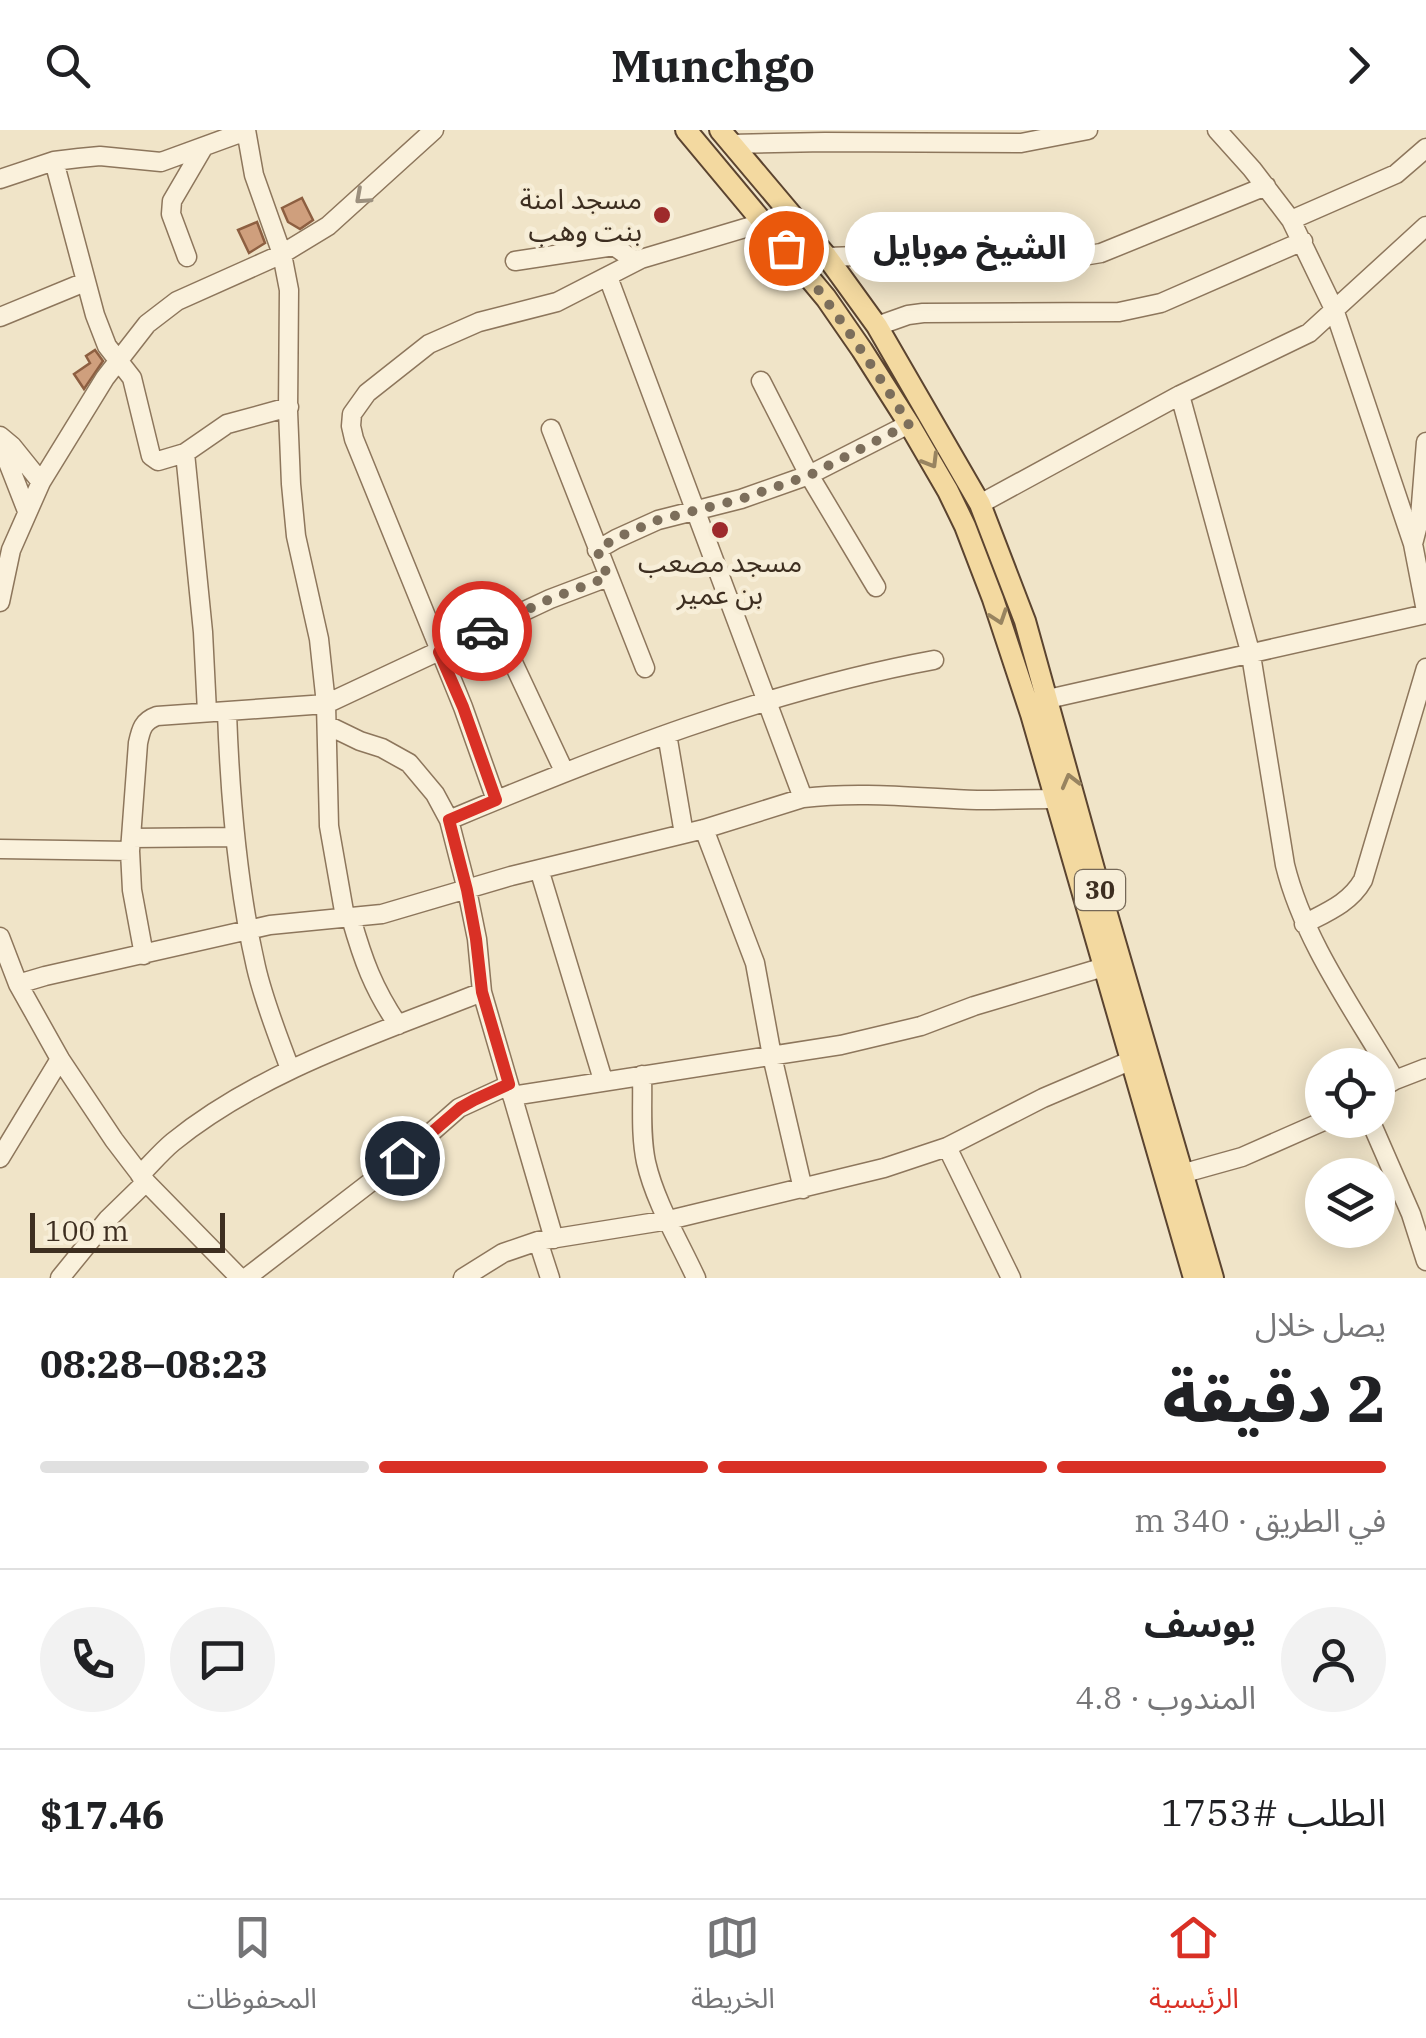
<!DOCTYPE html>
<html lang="ar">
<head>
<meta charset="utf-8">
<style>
	:root { --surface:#fff; --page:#f2f2f2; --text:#202124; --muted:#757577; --line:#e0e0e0; --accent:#d93025 }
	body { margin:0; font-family:"IBM Plex Serif","Noto Sans Arabic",serif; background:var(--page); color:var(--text); direction:rtl; height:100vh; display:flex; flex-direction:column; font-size:38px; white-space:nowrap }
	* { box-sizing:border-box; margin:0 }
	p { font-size:32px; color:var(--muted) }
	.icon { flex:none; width:55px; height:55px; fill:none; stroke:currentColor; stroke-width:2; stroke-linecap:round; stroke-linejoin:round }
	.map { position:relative; height:1148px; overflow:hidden; direction:ltr }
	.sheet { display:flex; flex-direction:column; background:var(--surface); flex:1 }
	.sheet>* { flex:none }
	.buttons { position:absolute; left:1305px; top:918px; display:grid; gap:20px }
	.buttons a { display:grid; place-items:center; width:90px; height:90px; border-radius:50%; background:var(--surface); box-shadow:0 5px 25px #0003; font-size:50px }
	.scale { position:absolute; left:30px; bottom:25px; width:195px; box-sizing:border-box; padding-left:10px; border:5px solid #3d2e20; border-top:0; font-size:28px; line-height:35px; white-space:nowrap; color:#3d2e20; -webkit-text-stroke:8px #f7eed8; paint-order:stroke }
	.pin { position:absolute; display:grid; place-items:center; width:85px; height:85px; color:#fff; margin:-42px; border:5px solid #fff; border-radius:50%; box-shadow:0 2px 10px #0007 }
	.courier { position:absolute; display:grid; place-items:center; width:100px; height:100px; margin:-50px; border:8px solid #d93025; border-radius:50%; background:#fff; color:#222; box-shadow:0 2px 12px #0007 }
	.bubble { position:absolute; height:70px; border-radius:35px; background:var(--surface); box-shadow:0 5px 25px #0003; font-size:32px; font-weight:800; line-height:70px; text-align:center; direction:rtl }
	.overview em { font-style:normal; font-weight:800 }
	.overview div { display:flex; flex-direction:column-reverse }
	.overview { display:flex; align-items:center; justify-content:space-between; height:170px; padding:0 40px }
	h1 { font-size:65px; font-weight:800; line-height:75px }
	.bar { display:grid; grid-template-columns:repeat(4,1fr); gap:15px 10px; align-content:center; height:120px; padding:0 40px }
	.bar i { height:12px; border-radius:8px; background:var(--line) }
	.bar .selected { background:var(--accent) }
	.bar p { grid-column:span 4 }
	.line { display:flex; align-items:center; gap:25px; padding:0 40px; border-top:2px solid var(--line) }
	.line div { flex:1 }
	.round { display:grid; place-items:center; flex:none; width:105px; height:105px; border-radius:52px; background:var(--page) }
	header { display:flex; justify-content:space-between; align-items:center; height:130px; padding:0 40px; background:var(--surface); font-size:45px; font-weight:800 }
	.dock { display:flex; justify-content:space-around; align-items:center; height:140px; border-top:2px solid var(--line); background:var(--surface); font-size:28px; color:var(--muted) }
	.dock a { display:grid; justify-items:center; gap:5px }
	.dock .selected { color:var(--accent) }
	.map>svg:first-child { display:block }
	.building { fill:#cf9f7d; stroke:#8d5f41; stroke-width:2.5 }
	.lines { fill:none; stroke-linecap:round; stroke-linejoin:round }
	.minor-casing { stroke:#8d765c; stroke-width:21 }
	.major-casing { stroke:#5b4430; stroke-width:24 }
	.minor { stroke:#faf1dc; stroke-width:18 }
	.major { stroke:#f3d9a0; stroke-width:20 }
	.oneway { stroke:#9c907e }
	.oneway2 { stroke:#988460 }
	.done { stroke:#7c6e5b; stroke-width:10; stroke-dasharray:0 18 }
	.route { stroke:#d93025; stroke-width:12 }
	.poi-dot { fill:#9e2a2b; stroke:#f7eed8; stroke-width:4 }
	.labels { text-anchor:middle; stroke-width:10; stroke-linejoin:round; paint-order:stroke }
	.shield { fill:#f7eed8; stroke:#756857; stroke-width:2.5 }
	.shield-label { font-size:25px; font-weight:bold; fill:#3d2e20 }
	.poi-label { font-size:28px; fill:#3d2e20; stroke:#f7eed8; text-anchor:end }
</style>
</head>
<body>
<header><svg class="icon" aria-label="forward" viewBox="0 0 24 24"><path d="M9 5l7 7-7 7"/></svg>Munchgo<svg class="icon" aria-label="search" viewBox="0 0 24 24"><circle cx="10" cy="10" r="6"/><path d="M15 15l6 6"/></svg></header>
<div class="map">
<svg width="1426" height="1148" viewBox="0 0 1426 1148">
	<rect width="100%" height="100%" fill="#f0e4c8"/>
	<path class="building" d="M 302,68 L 313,90 L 300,99 L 288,92 L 282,78 Z
		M 257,92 L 265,113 L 249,123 L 238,100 Z
		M 95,220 L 103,231 L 84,259 L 74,244 L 90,233 L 86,226 Z"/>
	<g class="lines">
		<defs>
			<path id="minor" d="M 246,0 L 254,45 L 282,124 L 289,160 L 288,281 L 291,354 L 296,406 L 319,509 L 326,574 L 329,696 L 345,787
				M 1217,0 L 1252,39 L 1291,90 L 1334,179 L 1413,414 L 1426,481
				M 731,14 L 825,12 L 1021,13 L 1088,0
				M 54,31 L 95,185 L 107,216 L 132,248 L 151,326 L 158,331 L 185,323 L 227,294 L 289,277
				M 0,49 L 54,31 L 79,28 L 100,26 L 161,32 L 246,1
				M 1291,90 L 1396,44 L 1426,18
				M 187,127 L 171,84 L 172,71 L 203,18
				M 827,127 L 951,123 L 1071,128 L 1101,123 L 1266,56
				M 515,131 L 614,116 L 635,131
				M 608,147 L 803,668
				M 0,187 L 85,152
				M 877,196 L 908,185 L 923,183 L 1119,182 L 1161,173 L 1303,111
				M 761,251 L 809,345 L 876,457
				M 1180,265 L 1251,525 L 1285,735 C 1304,812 1355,881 1395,950
				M 551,299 L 645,538
				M 0,306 L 12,316 L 41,352
				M 0,312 L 27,381
				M 185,323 L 203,502 L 207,582
				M 980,374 L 1180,265 L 1309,203 L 1426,96
				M 1413,414 L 1420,387 L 1426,312
				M 597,420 L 616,409 L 658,390 L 741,369 L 809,345 L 909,294
				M 0,472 L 11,420 L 41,352 L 105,248 L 147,194 L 177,171 L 282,124 L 328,96 L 434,0
				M 495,494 L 564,641
				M 1048,569 L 1426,484
				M 227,583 C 230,667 237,754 256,837 C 264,872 278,906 290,939
				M 327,595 L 360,611 L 382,618 L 409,633 L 435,664 L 449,690 L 467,760 L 477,809 L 482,862 L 554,1109
				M 667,604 L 684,704
				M 496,670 L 463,577 L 354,309 L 351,296 L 352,284 L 367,263 L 429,214 L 479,192 L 557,172 L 641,129 L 765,92
				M 449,690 C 606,624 766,561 934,530
				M 704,699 L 755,833 L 772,926 L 803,1059
				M 131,708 L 235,707
				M 0,719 L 130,721
				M 539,739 L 603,950
				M 351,788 C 363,830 373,858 398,895
				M 1304,794 C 1327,782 1350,773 1363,750 L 1426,538
				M 0,807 L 18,854 L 60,929 L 114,1010 L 146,1052 L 240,1148
				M 144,825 L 132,760 L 130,721 L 138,613 C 141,599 143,591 157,586 L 326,574 L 550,469 L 608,447
				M 18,854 L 45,846 L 270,795 L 382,784 L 511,746 L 704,699 L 803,668 C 861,661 920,668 977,670 C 1003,670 1030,669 1056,669
				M 642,945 C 643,974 640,1003 646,1032 C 655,1072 679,1111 696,1148
				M 1378,960 L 1395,950 L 1426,938
				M 512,966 L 841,915 L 921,896 L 974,876 L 1104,837
				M 1370,990 L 1411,1084 L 1426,1131
				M 947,1017 L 1011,1148
				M 0,1028 L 60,929
				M 1181,1044 L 1242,1027 L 1326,990
				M 140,1045 C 151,1034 161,1022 173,1012 C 262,940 377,904 482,862
				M 538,1111 L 550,1148
				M 60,1148 L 108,1089 L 146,1052
				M 246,1148 L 402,1028 L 459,978 L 509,955
				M 463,1148 L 503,1123 L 538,1111 L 669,1090 L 884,1038 L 947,1017 L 1043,968 L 1132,930"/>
			<path id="major" d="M 686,0 L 826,168 L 862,220 L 909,294 L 948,361 L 965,396 L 993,469 L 1031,584 L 1194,1148
				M 720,0 L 827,127 L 877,196 L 980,374 L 1025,491 L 1097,750 L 1213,1148"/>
		</defs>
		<use href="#minor" class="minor-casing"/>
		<use href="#major" class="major-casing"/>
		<use href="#minor" class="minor"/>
		<use href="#major" class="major"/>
	</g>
	<defs><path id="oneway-chevron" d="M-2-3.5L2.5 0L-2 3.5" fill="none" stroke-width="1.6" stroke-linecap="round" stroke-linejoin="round" transform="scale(2.5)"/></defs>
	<use class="oneway" href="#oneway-chevron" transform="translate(362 67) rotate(138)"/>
	<g class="oneway2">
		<use href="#oneway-chevron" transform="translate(931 331) rotate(59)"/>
		<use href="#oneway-chevron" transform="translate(999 487) rotate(71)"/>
		<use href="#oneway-chevron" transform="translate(1070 651) rotate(-105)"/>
	</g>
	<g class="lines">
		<path class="done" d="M 482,501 L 550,469 L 608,447 L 597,420 L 616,408 L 658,390 L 741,369 L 810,345 L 909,294 C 871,233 831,174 786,118"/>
		<path class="route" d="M 402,1028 L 460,978 L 474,970 L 509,954 L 482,862 L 476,809 L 467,760 L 449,690 L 496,670 L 463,577 L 439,522 L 482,501"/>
	</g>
	<g class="poi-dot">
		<circle cx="662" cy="85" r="10"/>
		<circle cx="720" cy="400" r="10"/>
	</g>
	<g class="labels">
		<rect class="shield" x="1075" y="740" width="50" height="40" rx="8"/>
		<g class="shield-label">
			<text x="1100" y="769">30</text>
		</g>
		<g class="poi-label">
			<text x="642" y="79">مسجد امنة<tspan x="642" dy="32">بنت وهب</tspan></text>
			<text x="720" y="442" text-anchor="middle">مسجد مصعب<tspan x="720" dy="32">بن عمير</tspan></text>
		</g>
	</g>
</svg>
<div class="buttons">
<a><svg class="icon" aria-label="locate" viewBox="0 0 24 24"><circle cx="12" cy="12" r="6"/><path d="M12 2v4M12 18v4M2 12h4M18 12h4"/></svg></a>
<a><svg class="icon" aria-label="layers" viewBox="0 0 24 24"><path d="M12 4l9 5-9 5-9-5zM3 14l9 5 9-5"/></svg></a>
</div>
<div class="scale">100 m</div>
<div class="pin" style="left:786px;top:118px;background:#ea580c"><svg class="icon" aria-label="bag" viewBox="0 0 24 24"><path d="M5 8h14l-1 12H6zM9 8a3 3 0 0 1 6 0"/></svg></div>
<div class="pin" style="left:402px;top:1028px;background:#1f2937"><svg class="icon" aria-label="home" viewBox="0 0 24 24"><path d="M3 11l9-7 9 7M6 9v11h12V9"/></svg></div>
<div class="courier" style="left:482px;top:501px"><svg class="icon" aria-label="car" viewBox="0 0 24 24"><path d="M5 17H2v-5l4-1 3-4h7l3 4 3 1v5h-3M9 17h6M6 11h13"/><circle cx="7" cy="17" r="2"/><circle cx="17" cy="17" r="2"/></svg></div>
<div class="bubble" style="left:845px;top:82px;width:250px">الشيخ موبايل</div>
</div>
<section class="sheet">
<div class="overview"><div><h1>2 دقيقة</h1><p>يصل خلال</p></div><em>08:23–08:28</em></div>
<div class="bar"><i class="selected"></i><i class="selected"></i><i class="selected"></i><i></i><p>في الطريق · 340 m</p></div>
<div class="line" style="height:180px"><a class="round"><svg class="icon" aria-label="person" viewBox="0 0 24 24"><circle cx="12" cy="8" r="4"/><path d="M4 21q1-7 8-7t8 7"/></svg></a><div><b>يوسف</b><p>المندوب · 4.8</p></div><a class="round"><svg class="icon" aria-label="chat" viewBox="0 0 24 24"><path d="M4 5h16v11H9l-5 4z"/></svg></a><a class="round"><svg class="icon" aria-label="phone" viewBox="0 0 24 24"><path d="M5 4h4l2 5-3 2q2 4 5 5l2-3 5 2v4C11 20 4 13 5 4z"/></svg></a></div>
<div class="line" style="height:130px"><div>الطلب #1753</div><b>$17.46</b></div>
</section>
<nav class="dock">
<a class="selected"><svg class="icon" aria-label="home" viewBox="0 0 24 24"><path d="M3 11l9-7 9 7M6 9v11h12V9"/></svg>الرئيسية</a>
<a><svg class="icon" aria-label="map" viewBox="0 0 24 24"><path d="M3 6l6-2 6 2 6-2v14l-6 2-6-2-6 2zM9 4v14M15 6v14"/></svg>الخريطة</a>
<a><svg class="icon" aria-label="saved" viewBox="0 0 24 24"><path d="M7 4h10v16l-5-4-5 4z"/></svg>المحفوظات</a>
</nav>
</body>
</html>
